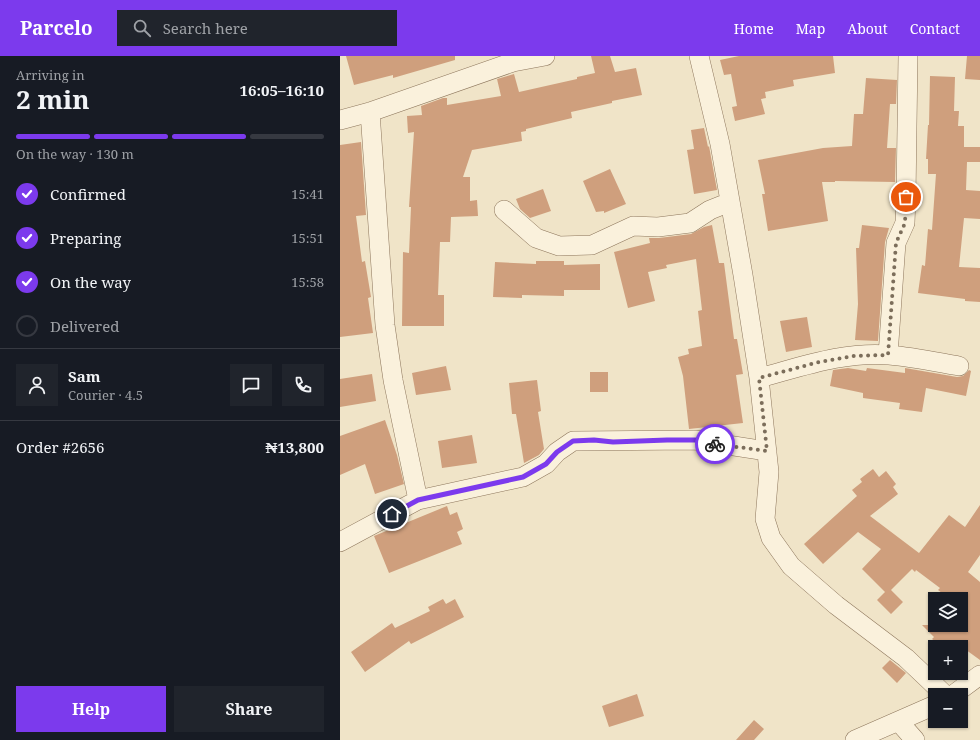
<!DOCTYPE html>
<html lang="en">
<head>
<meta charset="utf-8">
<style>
	:root { --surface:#171b24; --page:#20242c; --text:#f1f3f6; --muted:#9ea1a6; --line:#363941; --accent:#7c3aed }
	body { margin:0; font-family:"Noto Serif",serif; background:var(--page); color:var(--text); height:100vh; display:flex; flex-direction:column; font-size:15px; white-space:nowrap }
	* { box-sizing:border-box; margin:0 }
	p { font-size:13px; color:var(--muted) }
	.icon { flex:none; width:22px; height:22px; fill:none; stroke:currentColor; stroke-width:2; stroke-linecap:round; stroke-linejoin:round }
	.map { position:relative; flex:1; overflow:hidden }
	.side { display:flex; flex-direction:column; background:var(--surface); width:340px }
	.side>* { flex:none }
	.buttons { position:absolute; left:588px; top:536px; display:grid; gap:8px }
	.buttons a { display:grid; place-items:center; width:40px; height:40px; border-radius:0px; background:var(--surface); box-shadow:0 1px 3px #0004; font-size:20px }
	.pin { position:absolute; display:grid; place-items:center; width:34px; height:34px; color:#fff; margin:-17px; border:2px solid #fff; border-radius:50%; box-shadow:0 1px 4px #0007 }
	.courier { position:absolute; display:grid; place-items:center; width:40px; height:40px; margin:-20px; border:3px solid #7c3aed; border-radius:50%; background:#fff; color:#222; box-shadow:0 1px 5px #0007 }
	.head em { font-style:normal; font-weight:700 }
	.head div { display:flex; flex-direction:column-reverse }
	.head { display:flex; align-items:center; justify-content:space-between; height:68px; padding:0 16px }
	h1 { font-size:26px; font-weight:700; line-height:30px }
	.bar { display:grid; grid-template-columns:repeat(4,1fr); gap:6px 4px; align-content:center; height:48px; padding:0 16px }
	.bar i { height:5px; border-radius:3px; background:var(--line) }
	.bar .on { background:var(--accent) }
	.bar p { grid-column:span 4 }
	.line { display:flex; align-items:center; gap:10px; padding:0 16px; border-top:1px solid var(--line) }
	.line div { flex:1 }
	.round { display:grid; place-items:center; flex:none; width:42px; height:42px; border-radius:0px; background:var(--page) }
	ol { padding:0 16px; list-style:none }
	li { display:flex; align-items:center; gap:12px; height:44px }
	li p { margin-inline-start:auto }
	li .icon { padding:4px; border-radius:50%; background:var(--accent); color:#fff; stroke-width:4 }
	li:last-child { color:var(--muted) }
	li i { width:22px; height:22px; border:2px solid var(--line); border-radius:50% }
	.button { display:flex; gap:8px; margin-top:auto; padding:8px 16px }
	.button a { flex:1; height:46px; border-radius:0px; background:var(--accent); color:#fff; font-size:16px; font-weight:700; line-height:46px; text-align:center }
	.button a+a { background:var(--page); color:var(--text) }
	header { display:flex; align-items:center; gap:24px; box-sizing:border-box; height:56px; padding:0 20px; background:var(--accent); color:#fff }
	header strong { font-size:19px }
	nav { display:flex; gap:22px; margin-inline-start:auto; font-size:14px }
	.search { width:280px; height:36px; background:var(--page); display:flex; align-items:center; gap:10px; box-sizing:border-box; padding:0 14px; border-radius:0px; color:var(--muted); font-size:15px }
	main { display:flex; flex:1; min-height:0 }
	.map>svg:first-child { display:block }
	.building { fill:#cf9f7d }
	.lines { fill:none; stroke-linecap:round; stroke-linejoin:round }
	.minor-casing { stroke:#8d765c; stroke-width:20 }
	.minor { stroke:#faf1dc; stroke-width:19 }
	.done { stroke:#7c6e5b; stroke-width:4; stroke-dasharray:0 7.2 }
	.route { stroke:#7c3aed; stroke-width:5 }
</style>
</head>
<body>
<header>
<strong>Parcelo</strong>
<div class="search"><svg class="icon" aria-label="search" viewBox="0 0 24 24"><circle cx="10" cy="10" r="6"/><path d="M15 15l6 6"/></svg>Search here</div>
<nav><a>Home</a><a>Map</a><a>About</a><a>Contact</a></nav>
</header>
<main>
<section class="side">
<div class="head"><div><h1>2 min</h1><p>Arriving in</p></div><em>16:05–16:10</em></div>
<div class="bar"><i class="on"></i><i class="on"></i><i class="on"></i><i></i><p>On the way · 130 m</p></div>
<ol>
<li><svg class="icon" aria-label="check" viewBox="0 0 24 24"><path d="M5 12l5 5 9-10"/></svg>Confirmed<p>15:41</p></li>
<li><svg class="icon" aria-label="check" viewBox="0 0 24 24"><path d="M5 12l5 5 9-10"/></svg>Preparing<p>15:51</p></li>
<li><svg class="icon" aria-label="check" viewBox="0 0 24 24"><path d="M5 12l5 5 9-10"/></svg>On the way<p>15:58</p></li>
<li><i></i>Delivered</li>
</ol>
<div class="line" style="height:72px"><a class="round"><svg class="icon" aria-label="person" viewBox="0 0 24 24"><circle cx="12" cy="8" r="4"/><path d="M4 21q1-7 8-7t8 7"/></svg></a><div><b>Sam</b><p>Courier · 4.5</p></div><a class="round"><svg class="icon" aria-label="chat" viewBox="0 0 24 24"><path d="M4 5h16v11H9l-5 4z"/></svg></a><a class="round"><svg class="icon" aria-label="phone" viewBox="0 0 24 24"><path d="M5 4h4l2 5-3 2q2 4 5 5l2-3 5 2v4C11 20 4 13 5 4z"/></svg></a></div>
<div class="line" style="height:52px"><div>Order #2656</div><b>₦13,800</b></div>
<div class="button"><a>Help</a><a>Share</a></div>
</section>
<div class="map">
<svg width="640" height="684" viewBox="0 0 640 684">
	<rect width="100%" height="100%" fill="#f0e4c8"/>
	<path class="building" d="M 6,0 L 115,0 L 115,4 L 53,22 L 53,19 L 14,29 Z
		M 251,0 L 270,0 L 275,16 L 296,12 L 302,39 L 272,45 L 272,47 L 231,56 L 232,62 L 186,73 L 186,75 L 181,76 L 182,85 L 132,94 L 123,121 L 130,121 L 130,145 L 137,144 L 138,160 L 111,161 L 110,186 L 100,186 L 98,239 L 104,239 L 104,270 L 62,270 L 63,196 L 69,197 L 71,151 L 69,151 L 74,76 L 68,77 L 67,60 L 82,59 L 81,50 L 103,42 L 107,42 L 107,49 L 161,40 L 157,23 L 174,18 L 179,36 L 237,23 L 237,21 L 255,17 Z
		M 399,0 L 493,0 L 495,17 L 453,24 L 454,30 L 425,36 L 426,42 L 421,43 L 425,58 L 395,65 L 392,51 L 397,50 L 391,18 L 384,19 L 380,4 Z
		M 627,0 L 640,0 L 640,24 L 625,23 Z
		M 590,20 L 615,21 L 614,55 L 619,55 L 618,70 L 624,70 L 624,91 L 640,91 L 640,106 L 627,106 L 626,134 L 640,135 L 640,163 L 624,162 L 619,211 L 640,212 L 640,246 L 625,245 L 625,243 L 578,237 L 582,209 L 585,210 L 588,173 L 592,174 L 596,118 L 588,118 L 588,103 L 586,103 L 588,69 L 589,69 Z
		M 526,22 L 557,24 L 556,48 L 550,48 L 547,92 L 556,92 L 555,126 L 495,125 L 495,126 L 482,126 L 488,165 L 428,175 L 422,138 L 425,138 L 418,104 L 483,92 L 512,90 L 514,58 L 523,58 Z
		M 364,72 L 368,91 L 369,90 L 377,134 L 354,138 L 347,94 L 354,93 L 351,74 Z
		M 21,86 L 26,159 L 16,160 L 22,206 L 25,205 L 31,241 L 28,242 L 33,277 L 0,281 L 0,89 Z
		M 270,113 L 286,148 L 264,157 L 264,155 L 256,156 L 243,125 Z
		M 203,133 L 211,155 L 190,162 L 180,153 L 176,143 Z
		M 372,169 L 379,207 L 384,207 L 394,283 L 397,283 L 403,318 L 396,319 L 403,367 L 349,373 L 343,320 L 338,301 L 349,298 L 348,293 L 362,290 L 358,255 L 362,254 L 356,203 L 326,209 L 327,212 L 308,216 L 315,245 L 288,252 L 274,196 L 310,187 L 309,182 L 319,182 L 351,178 L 364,171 Z
		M 522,169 L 549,172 L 545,186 L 538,285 L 515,284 L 518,248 L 516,192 L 519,192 Z
		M 196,205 L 224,205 L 224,209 L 260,208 L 260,234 L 224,234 L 224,240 L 182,239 L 182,242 L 153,241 L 155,206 L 196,208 Z
		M 467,261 L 472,291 L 446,296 L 440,265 Z
		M 106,310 L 111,334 L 76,339 L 72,317 Z
		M 508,312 L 526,315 L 527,312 L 565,317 L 565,312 L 617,321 L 623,320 L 629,314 L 631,315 L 626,340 L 586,332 L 582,356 L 559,353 L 560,347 L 523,342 L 523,337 L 490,330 L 493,314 Z
		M 250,316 L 268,316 L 268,336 L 250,336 Z
		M 32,318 L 36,345 L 0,351 L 0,323 Z
		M 197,324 L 201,355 L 198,356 L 204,393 L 199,399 L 184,407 L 176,358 L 172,358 L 169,327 Z
		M 45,364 L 57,399 L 64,428 L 35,438 L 25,408 L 0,419 L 0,380 Z
		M 132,379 L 137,407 L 102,412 L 98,385 Z
		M 533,413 L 539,421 L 546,415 L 556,428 L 553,431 L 558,438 L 530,460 L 579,497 L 609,459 L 625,471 L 640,449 L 640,499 L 628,516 L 640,526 L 640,604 L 622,591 L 602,591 L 592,583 L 594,581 L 582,569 L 621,569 L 621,543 L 610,543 L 598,534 L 600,532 L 576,514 L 575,516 L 572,513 L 551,534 L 563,546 L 551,558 L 537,544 L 545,536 L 522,513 L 541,493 L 518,476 L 483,508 L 464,488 L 517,440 L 512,434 L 522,426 L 520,423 Z
		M 107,450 L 110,459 L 117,456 L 123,473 L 117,476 L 122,488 L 49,517 L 34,480 Z
		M 103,543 L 106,548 L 115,543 L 124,561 L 71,588 L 69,585 L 25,616 L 11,596 L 52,567 L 55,572 L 90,555 L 88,551 Z
		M 550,604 L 566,617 L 557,627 L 542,612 Z
		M 297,638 L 304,660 L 269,671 L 262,650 Z
		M 414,664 L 424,673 L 414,684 L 396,684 Z"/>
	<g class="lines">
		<defs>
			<path id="minor" d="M 359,0 L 380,88 L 403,219 L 419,322 L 429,416 L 425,463 L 431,482 L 451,510 L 496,549 L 566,602 L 605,639
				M 30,56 L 45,269 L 53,324 L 78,444
				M 0,64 L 30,56 L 173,6 L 205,0
				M 164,154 L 196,182 L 219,190 L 252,189 L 293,170 L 318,171 L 350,167 L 370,154 L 390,146
				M 548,299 L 556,187 L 565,167 L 566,141 L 568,0
				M 419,322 C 461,311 505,295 549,299 C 572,301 596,306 619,310
				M 0,486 L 78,444 L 183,421 L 206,408 L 217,396 L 233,385 L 355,384 L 427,395
				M 613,639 L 640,619
				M 559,666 L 575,684
				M 515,684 L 595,649"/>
		</defs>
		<use href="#minor" class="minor-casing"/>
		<use href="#minor" class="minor"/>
	</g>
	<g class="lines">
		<path class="done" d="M 375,388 L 427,395 L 419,322 L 479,306 L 514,300 L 548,299 L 556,187 L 565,167 L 566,141"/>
		<path class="route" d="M 52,458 L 78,444 L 183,421 L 206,408 L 217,396 L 233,385 L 254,384 L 273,386 L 327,384 L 355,384 L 375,388"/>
	</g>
</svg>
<div class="buttons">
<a><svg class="icon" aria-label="layers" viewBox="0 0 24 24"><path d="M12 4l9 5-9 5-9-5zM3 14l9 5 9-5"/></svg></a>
<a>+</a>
<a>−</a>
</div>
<div class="pin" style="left:566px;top:141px;background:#ea580c"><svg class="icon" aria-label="bag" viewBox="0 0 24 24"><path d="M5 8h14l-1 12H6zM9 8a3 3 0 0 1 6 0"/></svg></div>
<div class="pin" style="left:52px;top:458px;background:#1f2937"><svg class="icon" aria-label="home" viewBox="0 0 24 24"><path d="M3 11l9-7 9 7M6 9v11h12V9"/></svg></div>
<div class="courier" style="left:375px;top:388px"><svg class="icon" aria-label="bike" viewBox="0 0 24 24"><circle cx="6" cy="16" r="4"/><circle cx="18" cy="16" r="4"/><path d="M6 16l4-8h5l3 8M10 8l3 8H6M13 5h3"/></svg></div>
</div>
</main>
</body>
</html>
